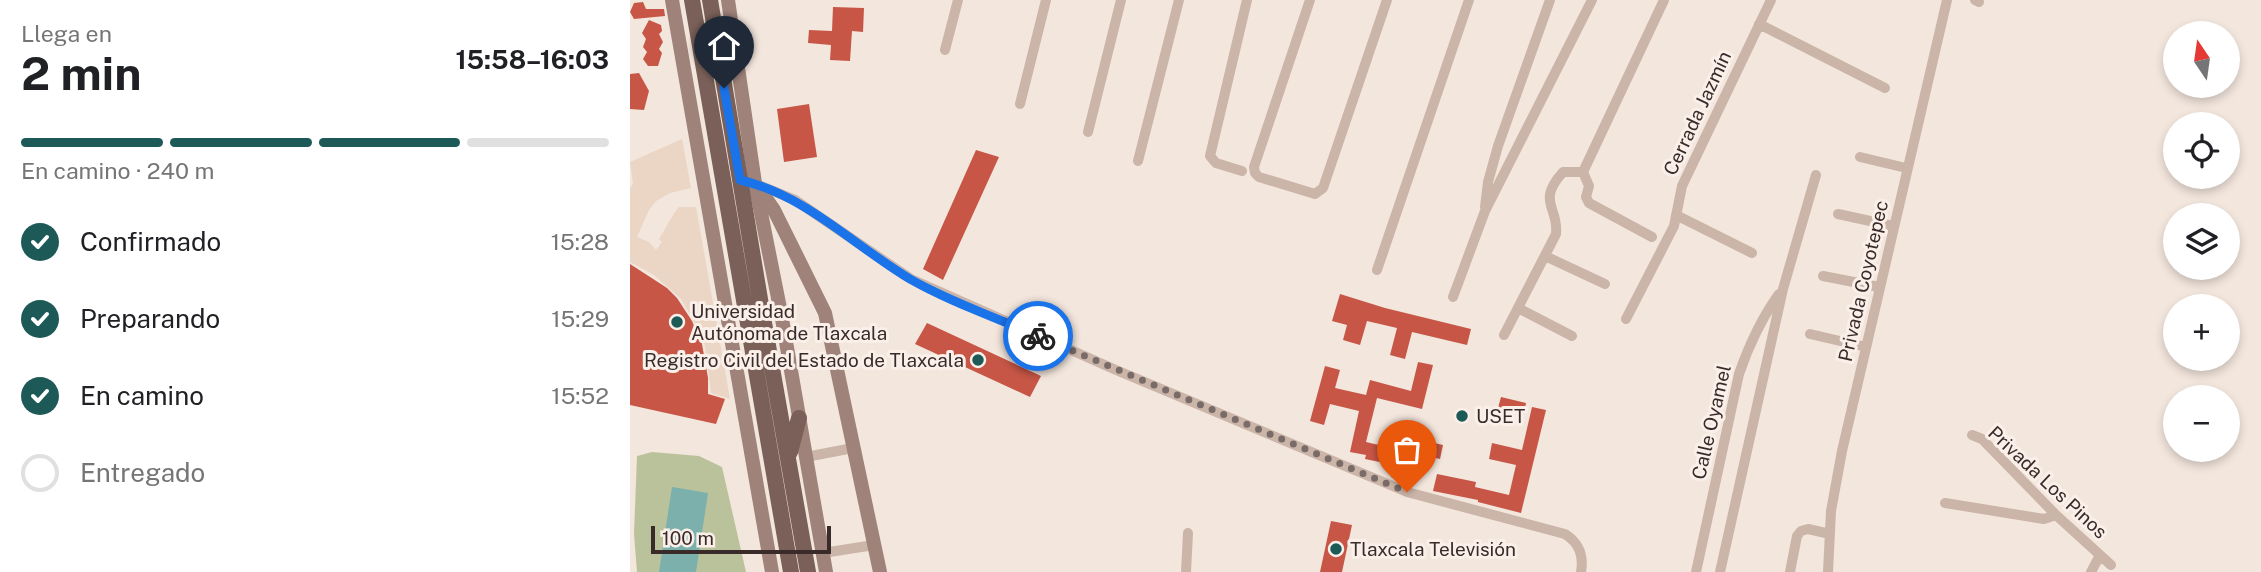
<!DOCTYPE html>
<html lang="es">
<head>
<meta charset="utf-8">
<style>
	:root { --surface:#fff; --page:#f6f6f6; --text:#202124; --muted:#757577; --line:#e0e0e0; --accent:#1d5a57 }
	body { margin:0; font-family:"Public Sans",sans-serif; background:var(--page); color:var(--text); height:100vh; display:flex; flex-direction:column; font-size:26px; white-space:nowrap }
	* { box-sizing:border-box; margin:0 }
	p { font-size:23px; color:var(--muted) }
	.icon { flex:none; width:38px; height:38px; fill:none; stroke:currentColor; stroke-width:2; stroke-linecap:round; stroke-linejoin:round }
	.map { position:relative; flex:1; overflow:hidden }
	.drawer { display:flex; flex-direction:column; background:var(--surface); width:630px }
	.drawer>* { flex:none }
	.needle { width:46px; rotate:347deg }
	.fabs { position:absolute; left:1533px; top:21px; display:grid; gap:14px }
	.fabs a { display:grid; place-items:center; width:77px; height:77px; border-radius:50%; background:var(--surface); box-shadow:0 4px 10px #0003; font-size:35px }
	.scale { position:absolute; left:21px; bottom:18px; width:180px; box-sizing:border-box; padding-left:7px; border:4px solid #382b29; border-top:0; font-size:19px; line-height:24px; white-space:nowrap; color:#382b29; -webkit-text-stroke:5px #faf0e9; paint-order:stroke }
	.pin { position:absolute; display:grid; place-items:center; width:60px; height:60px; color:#fff; margin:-72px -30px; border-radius:50% 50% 50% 0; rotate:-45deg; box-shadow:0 0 7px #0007 }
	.pin .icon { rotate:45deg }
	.courier { position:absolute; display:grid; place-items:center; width:70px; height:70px; margin:-35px; border:5px solid #1a73e8; border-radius:50%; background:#fff; color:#222; box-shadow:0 2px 9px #0007 }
	.head em { font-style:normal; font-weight:700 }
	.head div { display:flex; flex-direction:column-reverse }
	.head { display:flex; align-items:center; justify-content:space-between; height:119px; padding:0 21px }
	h1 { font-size:46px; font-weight:700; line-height:52px }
	.bar { display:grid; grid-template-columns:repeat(4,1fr); gap:10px 7px; align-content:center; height:84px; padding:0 21px }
	.bar i { height:9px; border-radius:5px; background:var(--line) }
	.bar .on { background:var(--accent) }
	.bar p { grid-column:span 4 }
	ol { padding:0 21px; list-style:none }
	li { display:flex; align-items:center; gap:21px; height:77px }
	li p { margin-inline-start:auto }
	li .icon { padding:7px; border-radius:50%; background:var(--accent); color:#fff; stroke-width:4 }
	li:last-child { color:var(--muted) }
	li i { width:38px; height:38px; border:4px solid var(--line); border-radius:50% }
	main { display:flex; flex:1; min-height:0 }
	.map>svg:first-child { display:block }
	.pitch { fill:#bac29c }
	.plaza { fill:#ebd5c4 }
	.water { fill:#7bb0ac }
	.building { fill:#c75646 }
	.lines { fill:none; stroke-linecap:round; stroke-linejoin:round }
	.street { stroke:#cbb4a8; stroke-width:10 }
	.secondary { stroke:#9f837a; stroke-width:14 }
	.primary { stroke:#7a6059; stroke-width:16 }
	.done { stroke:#796c68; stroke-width:7; stroke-dasharray:0 12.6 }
	.route { stroke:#1a73e8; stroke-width:9 }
	.poi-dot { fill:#1d5a57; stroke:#faf0e9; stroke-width:2.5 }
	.labels { text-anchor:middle; stroke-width:6; stroke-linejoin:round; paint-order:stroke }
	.street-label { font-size:19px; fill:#382b29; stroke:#faf0e9 }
	.poi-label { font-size:19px; fill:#382b29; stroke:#faf0e9; text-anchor:start }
</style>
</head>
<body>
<main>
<section class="drawer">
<div class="head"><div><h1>2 min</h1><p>Llega en</p></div><em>15:58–16:03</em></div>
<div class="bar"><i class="on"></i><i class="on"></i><i class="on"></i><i></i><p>En camino · 240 m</p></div>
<ol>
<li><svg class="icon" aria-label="check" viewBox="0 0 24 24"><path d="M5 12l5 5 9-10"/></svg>Confirmado<p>15:28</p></li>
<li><svg class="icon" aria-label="check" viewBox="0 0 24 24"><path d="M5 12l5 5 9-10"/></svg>Preparando<p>15:29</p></li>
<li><svg class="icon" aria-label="check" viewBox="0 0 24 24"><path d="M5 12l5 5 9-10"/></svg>En camino<p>15:52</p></li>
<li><i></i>Entregado</li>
</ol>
</section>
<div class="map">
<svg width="1631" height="572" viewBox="0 0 1631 572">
	<rect width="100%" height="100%" fill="#f3e6dd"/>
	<path class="pitch" d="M 22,452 L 69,456 L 92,467 L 116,572 L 7,572 L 4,534 L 7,456 Z"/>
	<path class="plaza" d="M 52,139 L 61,188 L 40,193 L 26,201 L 19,210 L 7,237 L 19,242 L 26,250 L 32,242 L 29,239 L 45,212 L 49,207 L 66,207 L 100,399 L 81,393 L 75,346 L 63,320 L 51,299 L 24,275 L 0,262 L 0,189 L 3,183 L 0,162 Z"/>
	<path class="water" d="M 42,487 L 78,493 L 66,572 L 29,572 Z"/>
	<path class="building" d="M 13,2 L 16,9 L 34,9 L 35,16 L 4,19 L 0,12 L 4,3 Z
		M 203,7 L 234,8 L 233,32 L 222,31 L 220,61 L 200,60 L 201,45 L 178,43 L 179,30 L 202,31 Z
		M 19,20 L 31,25 L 32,31 L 29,34 L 33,42 L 29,49 L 32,53 L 28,66 L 18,66 L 13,59 L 17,52 L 13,47 L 16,39 L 12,33 Z
		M 9,73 L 19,91 L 14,110 L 0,109 L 0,74 Z
		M 179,104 L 187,157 L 154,162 L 147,109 Z
		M 346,150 L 369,157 L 313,280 L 293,269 Z
		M 0,264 L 37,288 L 47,298 L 62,321 L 72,344 L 78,378 L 78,394 L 95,399 L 86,424 L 0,405 Z
		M 710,294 L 755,308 L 841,329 L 837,345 L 782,332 L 775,359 L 760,355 L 767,328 L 737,321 L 730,345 L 713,340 L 717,325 L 702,321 Z
		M 297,323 L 411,376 L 400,397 L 285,344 Z
		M 788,362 L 803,365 L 792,409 L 747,398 L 736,442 L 766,449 L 769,435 L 813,445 L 810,459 L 783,453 L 776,482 L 761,477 L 764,465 L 735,459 L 736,455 L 720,452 L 729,411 L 700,404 L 694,425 L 680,421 L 695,366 L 710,370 L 705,388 L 736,395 L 740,380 L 781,391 Z
		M 871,397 L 896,403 L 894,414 L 868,408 Z
		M 902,407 L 916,410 L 891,513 L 848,502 L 848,500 L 803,491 L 807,474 L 846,482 L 845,487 L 879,495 L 886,465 L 859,459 L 862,443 L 892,450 Z
		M 701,521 L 722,525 L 712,572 L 690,572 Z"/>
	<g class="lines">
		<path class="street" d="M 680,0 L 624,167 L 625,173 L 629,177 L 685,194 L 693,188 L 757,0
			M 1345,0 L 1349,2
			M 1129,24 L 1255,88
			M 315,50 L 328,0
			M 390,104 L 416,0
			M 458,132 L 491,0
			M 1230,157 L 1276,168
			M 508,161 L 549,0
			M 612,171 L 586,163 L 580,156 L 617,0
			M 953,172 L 1034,0
			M 953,172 L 959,186 L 956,197 L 959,203 L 1022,237
			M 126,184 L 165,200 L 281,279 L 486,370 L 777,492 L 935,534 C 949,543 954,555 951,572
			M 855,207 L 858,182 L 868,146 L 920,0
			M 1208,214 L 1263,226
			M 1046,215 L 1122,253
			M 915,256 L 975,284
			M 747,270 L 839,0
			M 1193,276 L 1249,287
			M 823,297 L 855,211 L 962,0
			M 888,308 L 942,336
			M 996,319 L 1044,226 L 1052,186 L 1141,0
			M 1180,334 L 1236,347
			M 874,335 L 926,234 C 929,207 906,202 933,172 L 953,172
			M 1342,435 L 1352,439 L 1426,515 L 1481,565
			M 176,457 L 223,448
			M 1315,503 L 1414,519 L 1426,515
			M 193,553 L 244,545
			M 556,572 L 558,533
			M 1066,572 L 1109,374 C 1119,345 1131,319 1149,294
			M 1090,572 L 1153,289 L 1186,175
			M 1160,572 L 1167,536 L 1171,531 L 1178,529 L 1200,534
			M 1198,572 L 1201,511 L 1212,451 L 1317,0
			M 1461,572 L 1470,555"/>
		<path class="secondary" d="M 42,0 L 142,572
			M 98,0 L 125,183 L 151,313 L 196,572
			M 128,187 L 144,210 L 195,313 L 250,572"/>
		<path class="primary" d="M 62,0 L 161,572
			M 80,0 L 133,317 L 178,572
			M 160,452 L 169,418"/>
	</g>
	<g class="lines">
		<path class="done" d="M 408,336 L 777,492"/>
		<path class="route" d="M 94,88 L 110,180 C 176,195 223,245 280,279 C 318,301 367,318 408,336"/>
	</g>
	<g class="poi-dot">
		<circle cx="47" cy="322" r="7"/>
		<circle cx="348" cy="360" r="7"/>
		<circle cx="832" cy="416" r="7"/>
		<circle cx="706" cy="549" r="7"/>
	</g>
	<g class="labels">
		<g class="street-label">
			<text transform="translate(1067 113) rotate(-65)" y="7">Cerrada Jazmín</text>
			<text transform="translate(1233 281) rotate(-77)" y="7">Privada Coyotepec</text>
			<text transform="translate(1081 422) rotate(-77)" y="7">Calle Oyamel</text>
			<text transform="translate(1418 482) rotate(43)" y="7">Privada Los Pinos</text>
		</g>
		<g class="poi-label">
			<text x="61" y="318">Universidad<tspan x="61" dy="22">Autónoma de Tlaxcala</tspan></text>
			<text x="334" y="367" text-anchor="end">Registro Civil del Estado de Tlaxcala</text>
			<text x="846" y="423">USET</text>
			<text x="720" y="556">Tlaxcala Televisión</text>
		</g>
	</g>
</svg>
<div class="fabs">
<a><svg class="needle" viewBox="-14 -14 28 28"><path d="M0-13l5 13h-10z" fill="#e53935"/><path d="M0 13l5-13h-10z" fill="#757577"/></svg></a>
<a><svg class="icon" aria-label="locate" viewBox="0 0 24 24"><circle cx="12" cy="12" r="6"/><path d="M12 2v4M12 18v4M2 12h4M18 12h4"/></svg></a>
<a><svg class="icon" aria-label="layers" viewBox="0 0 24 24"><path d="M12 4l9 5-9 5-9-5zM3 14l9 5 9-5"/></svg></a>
<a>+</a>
<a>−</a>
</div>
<div class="scale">100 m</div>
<div class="pin" style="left:777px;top:492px;background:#ea580c"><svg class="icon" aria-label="bag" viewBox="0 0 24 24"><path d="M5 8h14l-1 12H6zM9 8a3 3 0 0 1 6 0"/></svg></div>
<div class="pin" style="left:94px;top:88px;background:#1f2937"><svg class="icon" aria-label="home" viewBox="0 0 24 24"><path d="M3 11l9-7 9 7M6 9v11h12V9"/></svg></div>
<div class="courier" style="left:408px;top:336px"><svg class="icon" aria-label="bike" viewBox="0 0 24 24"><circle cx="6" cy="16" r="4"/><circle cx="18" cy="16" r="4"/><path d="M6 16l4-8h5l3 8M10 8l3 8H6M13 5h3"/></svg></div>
</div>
</main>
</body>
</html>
